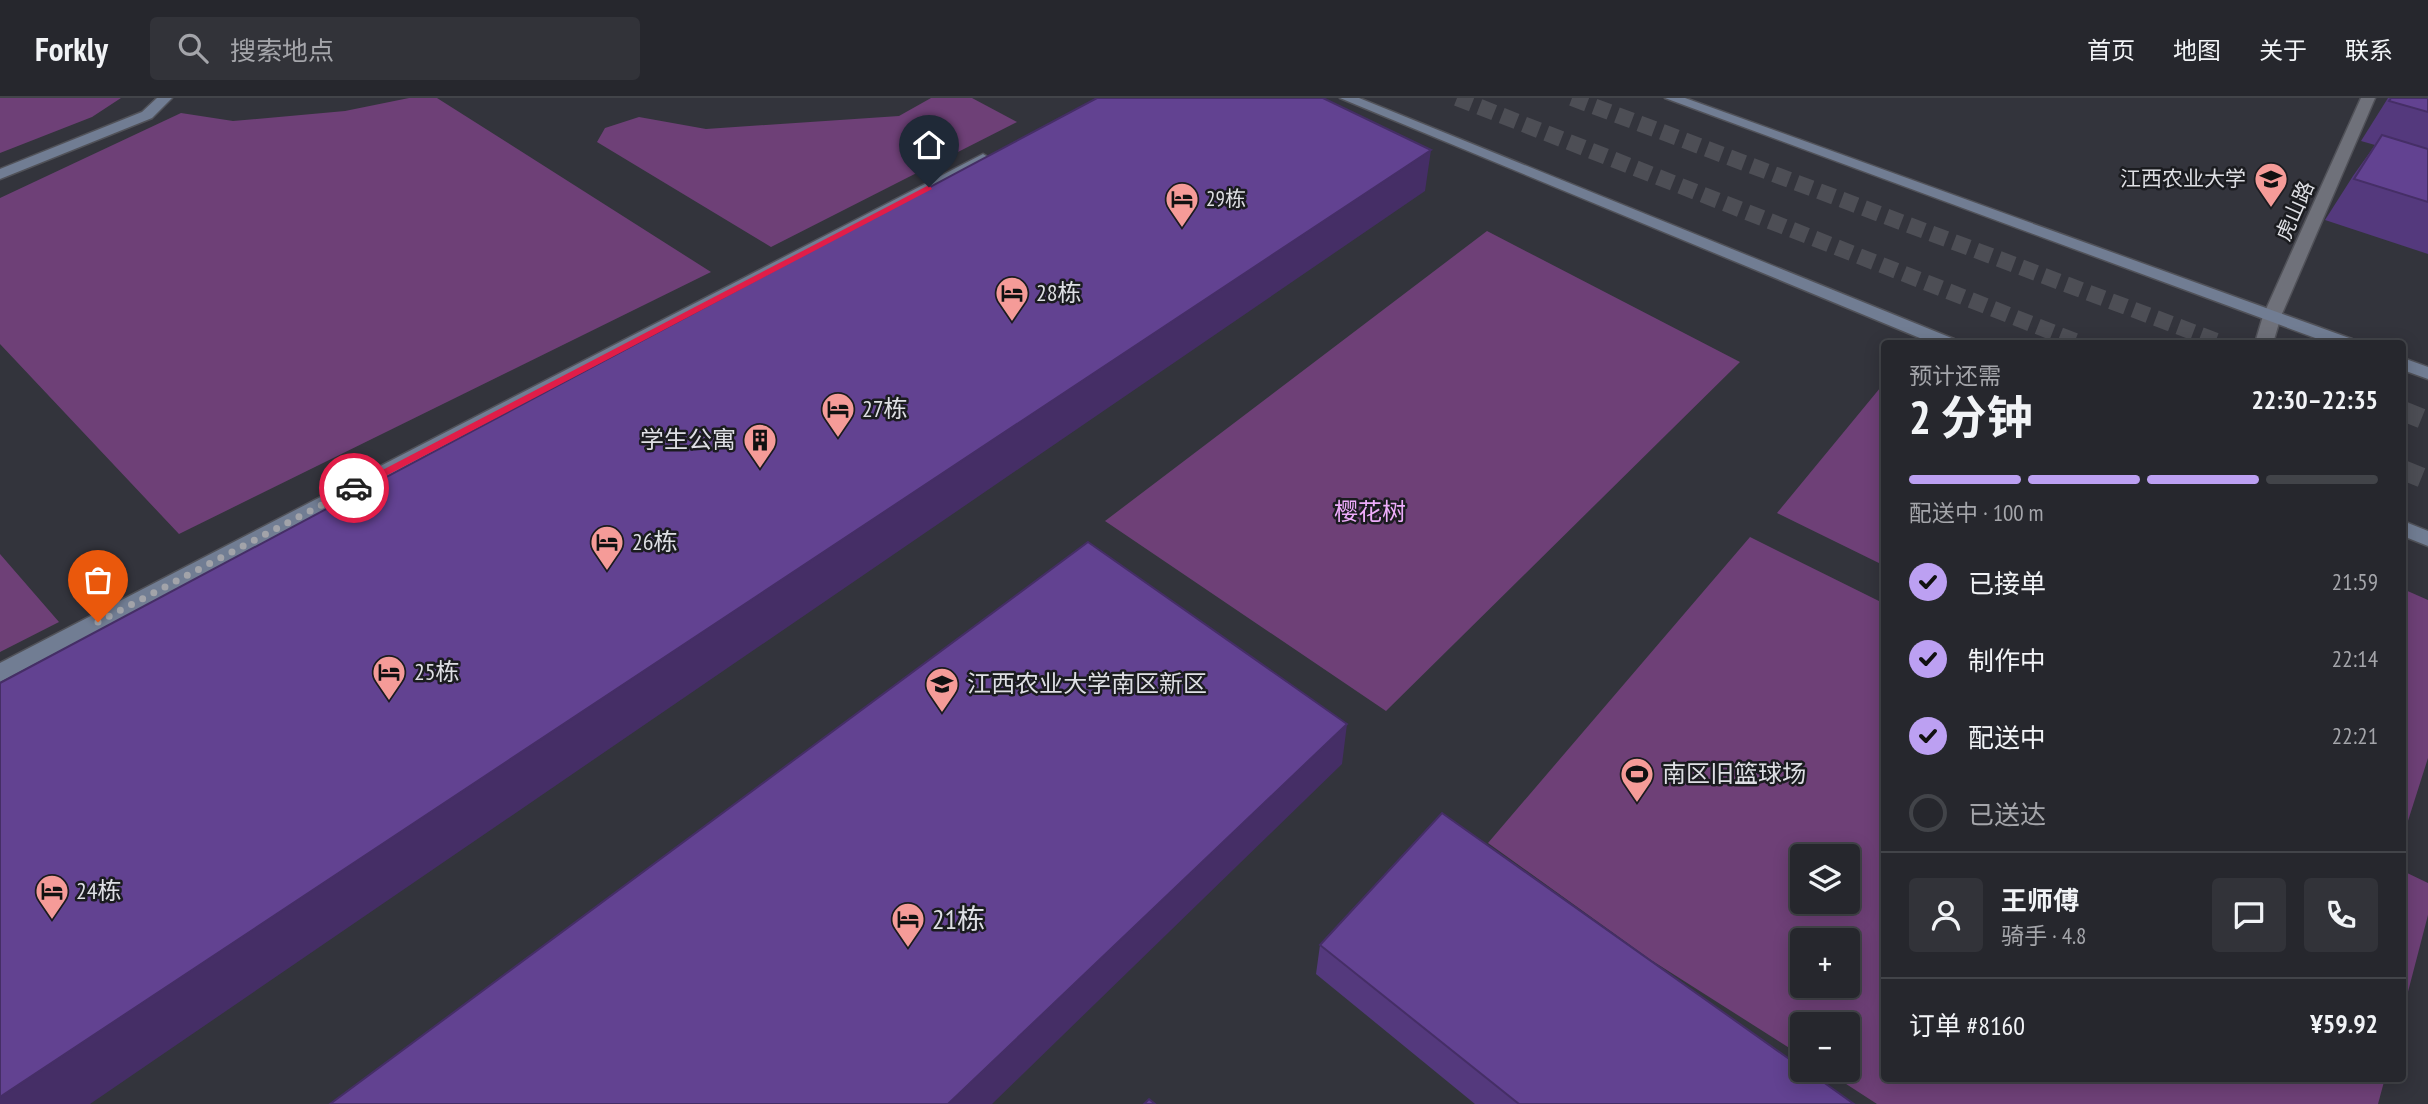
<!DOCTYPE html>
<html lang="zh">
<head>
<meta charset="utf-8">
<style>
	:root { --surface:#26272d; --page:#323339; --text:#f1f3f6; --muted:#a4a5aa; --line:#424449; --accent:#bca0f2 }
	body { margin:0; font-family:"PT Sans Narrow","Noto Sans SC",sans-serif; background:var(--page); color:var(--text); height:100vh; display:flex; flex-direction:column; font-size:26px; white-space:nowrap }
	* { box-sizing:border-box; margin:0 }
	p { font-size:23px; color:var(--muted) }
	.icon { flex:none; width:38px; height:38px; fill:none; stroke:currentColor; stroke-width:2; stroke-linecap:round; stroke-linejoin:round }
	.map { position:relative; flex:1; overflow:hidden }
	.side { position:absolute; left:1881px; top:242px; width:525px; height:742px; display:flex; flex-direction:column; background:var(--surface); border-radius:7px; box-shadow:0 4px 18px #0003,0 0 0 2px var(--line) }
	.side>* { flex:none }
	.controls { position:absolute; left:1790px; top:746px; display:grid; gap:14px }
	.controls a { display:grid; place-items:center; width:70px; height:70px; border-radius:7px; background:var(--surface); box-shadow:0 4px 18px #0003,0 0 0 2px var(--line); font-size:35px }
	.pin { position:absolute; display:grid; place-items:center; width:60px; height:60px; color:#fff; margin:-72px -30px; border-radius:50% 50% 50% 0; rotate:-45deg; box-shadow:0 0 7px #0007 }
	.pin .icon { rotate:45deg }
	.courier { position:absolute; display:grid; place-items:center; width:70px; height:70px; margin:-35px; border:5px solid #e11d48; border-radius:50%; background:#fff; color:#222; box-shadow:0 2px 9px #0007 }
	.summary em { font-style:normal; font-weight:700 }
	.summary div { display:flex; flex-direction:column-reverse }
	.summary { display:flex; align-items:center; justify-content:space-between; height:119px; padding:0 28px }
	h1 { font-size:46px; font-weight:700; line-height:52px }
	.bar { display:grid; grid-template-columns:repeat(4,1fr); gap:10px 7px; align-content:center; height:84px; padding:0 28px }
	.bar i { height:9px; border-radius:5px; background:var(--line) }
	.bar .selected { background:var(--accent) }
	.bar p { grid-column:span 4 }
	.line { display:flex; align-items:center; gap:18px; padding:0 28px; border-top:2px solid var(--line) }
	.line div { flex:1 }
	.round { display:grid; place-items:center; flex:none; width:74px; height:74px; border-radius:7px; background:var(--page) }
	ol { padding:0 28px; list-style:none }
	li { display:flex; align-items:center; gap:21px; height:77px }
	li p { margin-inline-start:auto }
	li .icon { padding:7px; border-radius:50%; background:var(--accent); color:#111; stroke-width:4 }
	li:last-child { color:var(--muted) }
	li i { width:38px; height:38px; border:4px solid var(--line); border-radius:50% }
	header { display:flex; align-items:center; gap:42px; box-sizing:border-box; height:98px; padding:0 35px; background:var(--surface); border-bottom:2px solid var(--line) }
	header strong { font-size:33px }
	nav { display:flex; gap:38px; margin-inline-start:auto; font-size:24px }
	.search { width:490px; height:63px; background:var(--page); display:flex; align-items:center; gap:18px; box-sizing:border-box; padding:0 24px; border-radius:7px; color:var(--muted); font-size:26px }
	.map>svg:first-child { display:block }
	.green { fill:#6e4077; fill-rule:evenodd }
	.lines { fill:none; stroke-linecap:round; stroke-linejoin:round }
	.primary-tunnel-far1 { stroke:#4d4e55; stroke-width:16; stroke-dasharray:16 8; stroke-linecap:butt }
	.primary-tunnel { stroke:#4d4e55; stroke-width:20; stroke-dasharray:20 10; stroke-linecap:butt }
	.lane-casing { stroke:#515259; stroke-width:3 }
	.secondary-casing { stroke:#515259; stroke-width:3 }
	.lane { fill:#6f717a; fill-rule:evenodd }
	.secondary { fill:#717d93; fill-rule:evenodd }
	.wall { fill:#54397d }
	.shaded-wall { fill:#452e66 }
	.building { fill:#624291; stroke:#452e66; stroke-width:2 }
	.route { fill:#e11d48 }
	.done { stroke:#a2a3a9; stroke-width:7; stroke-dasharray:0 12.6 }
	.labels { text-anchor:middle; stroke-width:5; stroke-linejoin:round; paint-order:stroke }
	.far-poi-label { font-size:21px; fill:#dedfe4; stroke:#1b1c20; text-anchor:end }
	.far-street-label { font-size:21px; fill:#dedfe4; stroke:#1b1c20 }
	.poi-label { font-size:24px; fill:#dedfe4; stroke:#1b1c20; text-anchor:start }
	.park-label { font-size:24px; fill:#edacfa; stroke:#1b1c20 }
	.near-poi-label { font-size:28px; fill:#dedfe4; stroke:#1b1c20; text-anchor:start }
</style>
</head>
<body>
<header>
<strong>Forkly</strong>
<div class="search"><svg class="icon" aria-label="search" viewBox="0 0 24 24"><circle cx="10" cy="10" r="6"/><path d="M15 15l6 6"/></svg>搜索地点</div>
<nav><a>首页</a><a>地图</a><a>关于</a><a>联系</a></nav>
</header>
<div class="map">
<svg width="2428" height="1006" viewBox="0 0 2428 1006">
	<rect width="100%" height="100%" fill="#33343c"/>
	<path class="green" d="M 0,0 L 121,0 L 92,19 L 0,55 Z
		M 409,0 L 437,0 L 711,174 L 179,436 L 0,246 L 0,100 L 181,15 L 233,23 L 345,13 Z
		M 931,0 L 972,0 L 1017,24 L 771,149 L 597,44 L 605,30 L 639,19 L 706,31 L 899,18 Z
		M 1487,133 L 1740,264 L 1386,613 L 1105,423 Z
		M 1885,284 L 1885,468 L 1777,415 Z
		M 1750,439 L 1885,506 L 1885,980 L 2385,980 L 2378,1006 L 1877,1006 L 1823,971 L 1848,971 L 1848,926 L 1802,926 L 1802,958 L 1651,862 L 1488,745 ZM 1802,758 L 1848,758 L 1848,803 L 1802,803 ZM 1802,842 L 1848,842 L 1848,887 L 1802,887 Z
		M 0,456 L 59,524 L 0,554 Z
		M 2403,491 L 2428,502 L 2428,660 L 2407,726 L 2403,723 Z
		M 2403,773 L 2428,785 L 2428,817 L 2403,913 Z"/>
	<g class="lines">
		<path class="primary-tunnel-far1" d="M 1457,0 L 2080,245
			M 1572,0 L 2222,245"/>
		<path class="primary-tunnel" d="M 2403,313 L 2428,323
			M 2403,372 L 2428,382"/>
		<defs>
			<path id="lane" d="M 2361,0 L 2375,0 L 2281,218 L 2273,245 L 2255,245 L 2263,218 Z"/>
			<path id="secondary" d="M 157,0 L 172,0 L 152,20 L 0,81 L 0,71 L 142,14 Z
				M 1340,0 L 1359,0 L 1954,241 L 1957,245 L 1932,245 Z
				M 1665,0 L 1685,0 L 2352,241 L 2355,245 L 2329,245 Z
				M 983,56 L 991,61 L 988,64 L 0,584 L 0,565 Z
				M 2403,260 L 2428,269 L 2428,281 L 2403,272 Z
				M 2403,423 L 2428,433 L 2428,448 L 2403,438 Z"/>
		</defs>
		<use href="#lane" class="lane-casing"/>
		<use href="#secondary" class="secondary-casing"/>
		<use href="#lane" class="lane"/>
		<use href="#secondary" class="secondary"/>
	</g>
	<path class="wall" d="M 2388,0 L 2428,0 L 2428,156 L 2325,122 L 2353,78 L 2375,47 L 2361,43 Z
		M 1320,847 L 1854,1006 L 1475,1006 L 1316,876 Z"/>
	<path class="shaded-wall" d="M 1431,52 L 1425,93 L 90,1006 L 0,1006 L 0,999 Z
		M 1347,626 L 1342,666 L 992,1006 L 948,1006 Z"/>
	<path class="building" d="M 1097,0 L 1323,0 L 1431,52 L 0,999 L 0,585 Z
		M 2391,0 L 2428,0 L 2428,14 L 2389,3 Z
		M 2382,37 L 2428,51 L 2428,104 L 2354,81 Z
		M 1088,444 L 1347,626 L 948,1006 L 330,1006 Z
		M 1442,715 L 1802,970 L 1802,971 L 1805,971 L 1854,1006 L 1519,1006 L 1320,847 Z
		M 1149,1001 L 1155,1006 L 1144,1006 Z"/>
	<path class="route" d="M 929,87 L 932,91 L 357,393 L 348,390 Z"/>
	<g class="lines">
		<path class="done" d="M 98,524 L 354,390"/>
	</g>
	<defs>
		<symbol id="university-pin" viewBox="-11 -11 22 30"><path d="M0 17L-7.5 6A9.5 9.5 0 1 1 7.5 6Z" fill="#f59b98" stroke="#1b1c20"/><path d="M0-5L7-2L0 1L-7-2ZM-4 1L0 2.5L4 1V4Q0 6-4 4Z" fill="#111"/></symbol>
		<symbol id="hotel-pin" viewBox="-11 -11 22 30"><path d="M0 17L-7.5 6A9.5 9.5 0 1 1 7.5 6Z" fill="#f59b98" stroke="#1b1c20"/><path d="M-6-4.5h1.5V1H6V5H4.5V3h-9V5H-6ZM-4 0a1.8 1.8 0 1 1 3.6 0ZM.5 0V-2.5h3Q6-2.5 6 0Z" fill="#111"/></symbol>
		<symbol id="building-pin" viewBox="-11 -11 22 30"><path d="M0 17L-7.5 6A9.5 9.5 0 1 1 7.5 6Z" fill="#f59b98" stroke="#1b1c20"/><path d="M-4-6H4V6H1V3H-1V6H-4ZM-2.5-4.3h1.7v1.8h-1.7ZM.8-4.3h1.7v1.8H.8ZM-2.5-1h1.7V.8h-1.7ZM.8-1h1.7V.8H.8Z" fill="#111"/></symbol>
		<symbol id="stadium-pin" viewBox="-11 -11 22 30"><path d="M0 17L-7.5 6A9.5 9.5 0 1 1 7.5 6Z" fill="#f59b98" stroke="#1b1c20"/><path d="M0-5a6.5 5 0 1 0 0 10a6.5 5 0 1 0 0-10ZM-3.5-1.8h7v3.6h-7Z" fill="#111"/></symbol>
	</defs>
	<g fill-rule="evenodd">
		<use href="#university-pin" x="2252" y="62" width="38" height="52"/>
		<use href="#hotel-pin" x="1163" y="82" width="38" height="52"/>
		<use href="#hotel-pin" x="993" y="176" width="38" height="52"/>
		<use href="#hotel-pin" x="819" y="292" width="38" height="52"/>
		<use href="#building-pin" x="741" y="323" width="38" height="52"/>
		<use href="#hotel-pin" x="588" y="425" width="38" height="52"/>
		<use href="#hotel-pin" x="370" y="555" width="38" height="52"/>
		<use href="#university-pin" x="923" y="567" width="38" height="52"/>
		<use href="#stadium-pin" x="1618" y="657" width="38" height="52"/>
		<use href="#hotel-pin" x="33" y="774" width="38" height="52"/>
		<use href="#hotel-pin" x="889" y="802" width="38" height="52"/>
	</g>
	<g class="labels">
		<g class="far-poi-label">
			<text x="2246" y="88">江西农业大学</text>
			<text x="1206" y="108" text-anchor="start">29栋</text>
		</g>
		<g class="far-street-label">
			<text transform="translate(2295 113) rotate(-66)" y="7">虎山路</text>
		</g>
		<g class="poi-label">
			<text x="1036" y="203">28栋</text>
			<text x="862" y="319">27栋</text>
			<text x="736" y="350" text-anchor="end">学生公寓</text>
			<text x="632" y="452">26栋</text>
			<text x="414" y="582">25栋</text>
			<text x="967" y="594">江西农业大学南区新区</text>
			<text x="1662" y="684">南区旧篮球场</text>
			<text x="76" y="801">24栋</text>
		</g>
		<g class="park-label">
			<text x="1370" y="422">樱花树</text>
		</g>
		<g class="near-poi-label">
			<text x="932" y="831">21栋</text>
		</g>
	</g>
</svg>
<div class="controls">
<a><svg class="icon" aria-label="layers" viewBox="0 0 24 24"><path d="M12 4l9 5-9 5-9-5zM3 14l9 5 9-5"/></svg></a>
<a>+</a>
<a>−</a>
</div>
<div class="pin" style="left:98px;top:524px;background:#ea580c"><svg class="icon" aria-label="bag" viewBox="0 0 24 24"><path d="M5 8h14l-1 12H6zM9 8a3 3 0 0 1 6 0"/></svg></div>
<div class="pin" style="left:929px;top:89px;background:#1f2937"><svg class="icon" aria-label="home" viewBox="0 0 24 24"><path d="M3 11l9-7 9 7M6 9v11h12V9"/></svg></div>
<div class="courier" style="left:354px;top:390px"><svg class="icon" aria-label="car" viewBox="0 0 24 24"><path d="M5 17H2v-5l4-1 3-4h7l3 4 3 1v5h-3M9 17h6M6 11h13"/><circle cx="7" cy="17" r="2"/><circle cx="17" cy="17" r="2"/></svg></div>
<section class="side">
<div class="summary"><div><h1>2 分钟</h1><p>预计还需</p></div><em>22:30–22:35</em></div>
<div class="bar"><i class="selected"></i><i class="selected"></i><i class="selected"></i><i></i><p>配送中 · 100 m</p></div>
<ol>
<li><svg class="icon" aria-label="check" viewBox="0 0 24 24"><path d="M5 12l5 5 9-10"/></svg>已接单<p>21:59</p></li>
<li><svg class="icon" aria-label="check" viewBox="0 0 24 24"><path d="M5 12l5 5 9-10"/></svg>制作中<p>22:14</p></li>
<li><svg class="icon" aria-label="check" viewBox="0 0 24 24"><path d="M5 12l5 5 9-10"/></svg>配送中<p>22:21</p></li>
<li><i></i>已送达</li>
</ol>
<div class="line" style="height:126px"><a class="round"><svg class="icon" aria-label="person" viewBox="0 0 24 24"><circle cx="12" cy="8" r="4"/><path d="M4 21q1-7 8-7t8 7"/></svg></a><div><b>王师傅</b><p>骑手 · 4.8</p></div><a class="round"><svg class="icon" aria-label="chat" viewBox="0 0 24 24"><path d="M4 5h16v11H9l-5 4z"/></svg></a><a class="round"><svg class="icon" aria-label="phone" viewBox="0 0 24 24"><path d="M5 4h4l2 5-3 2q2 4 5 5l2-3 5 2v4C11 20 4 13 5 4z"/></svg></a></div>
<div class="line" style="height:91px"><div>订单 #8160</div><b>¥59.92</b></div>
</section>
</div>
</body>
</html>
